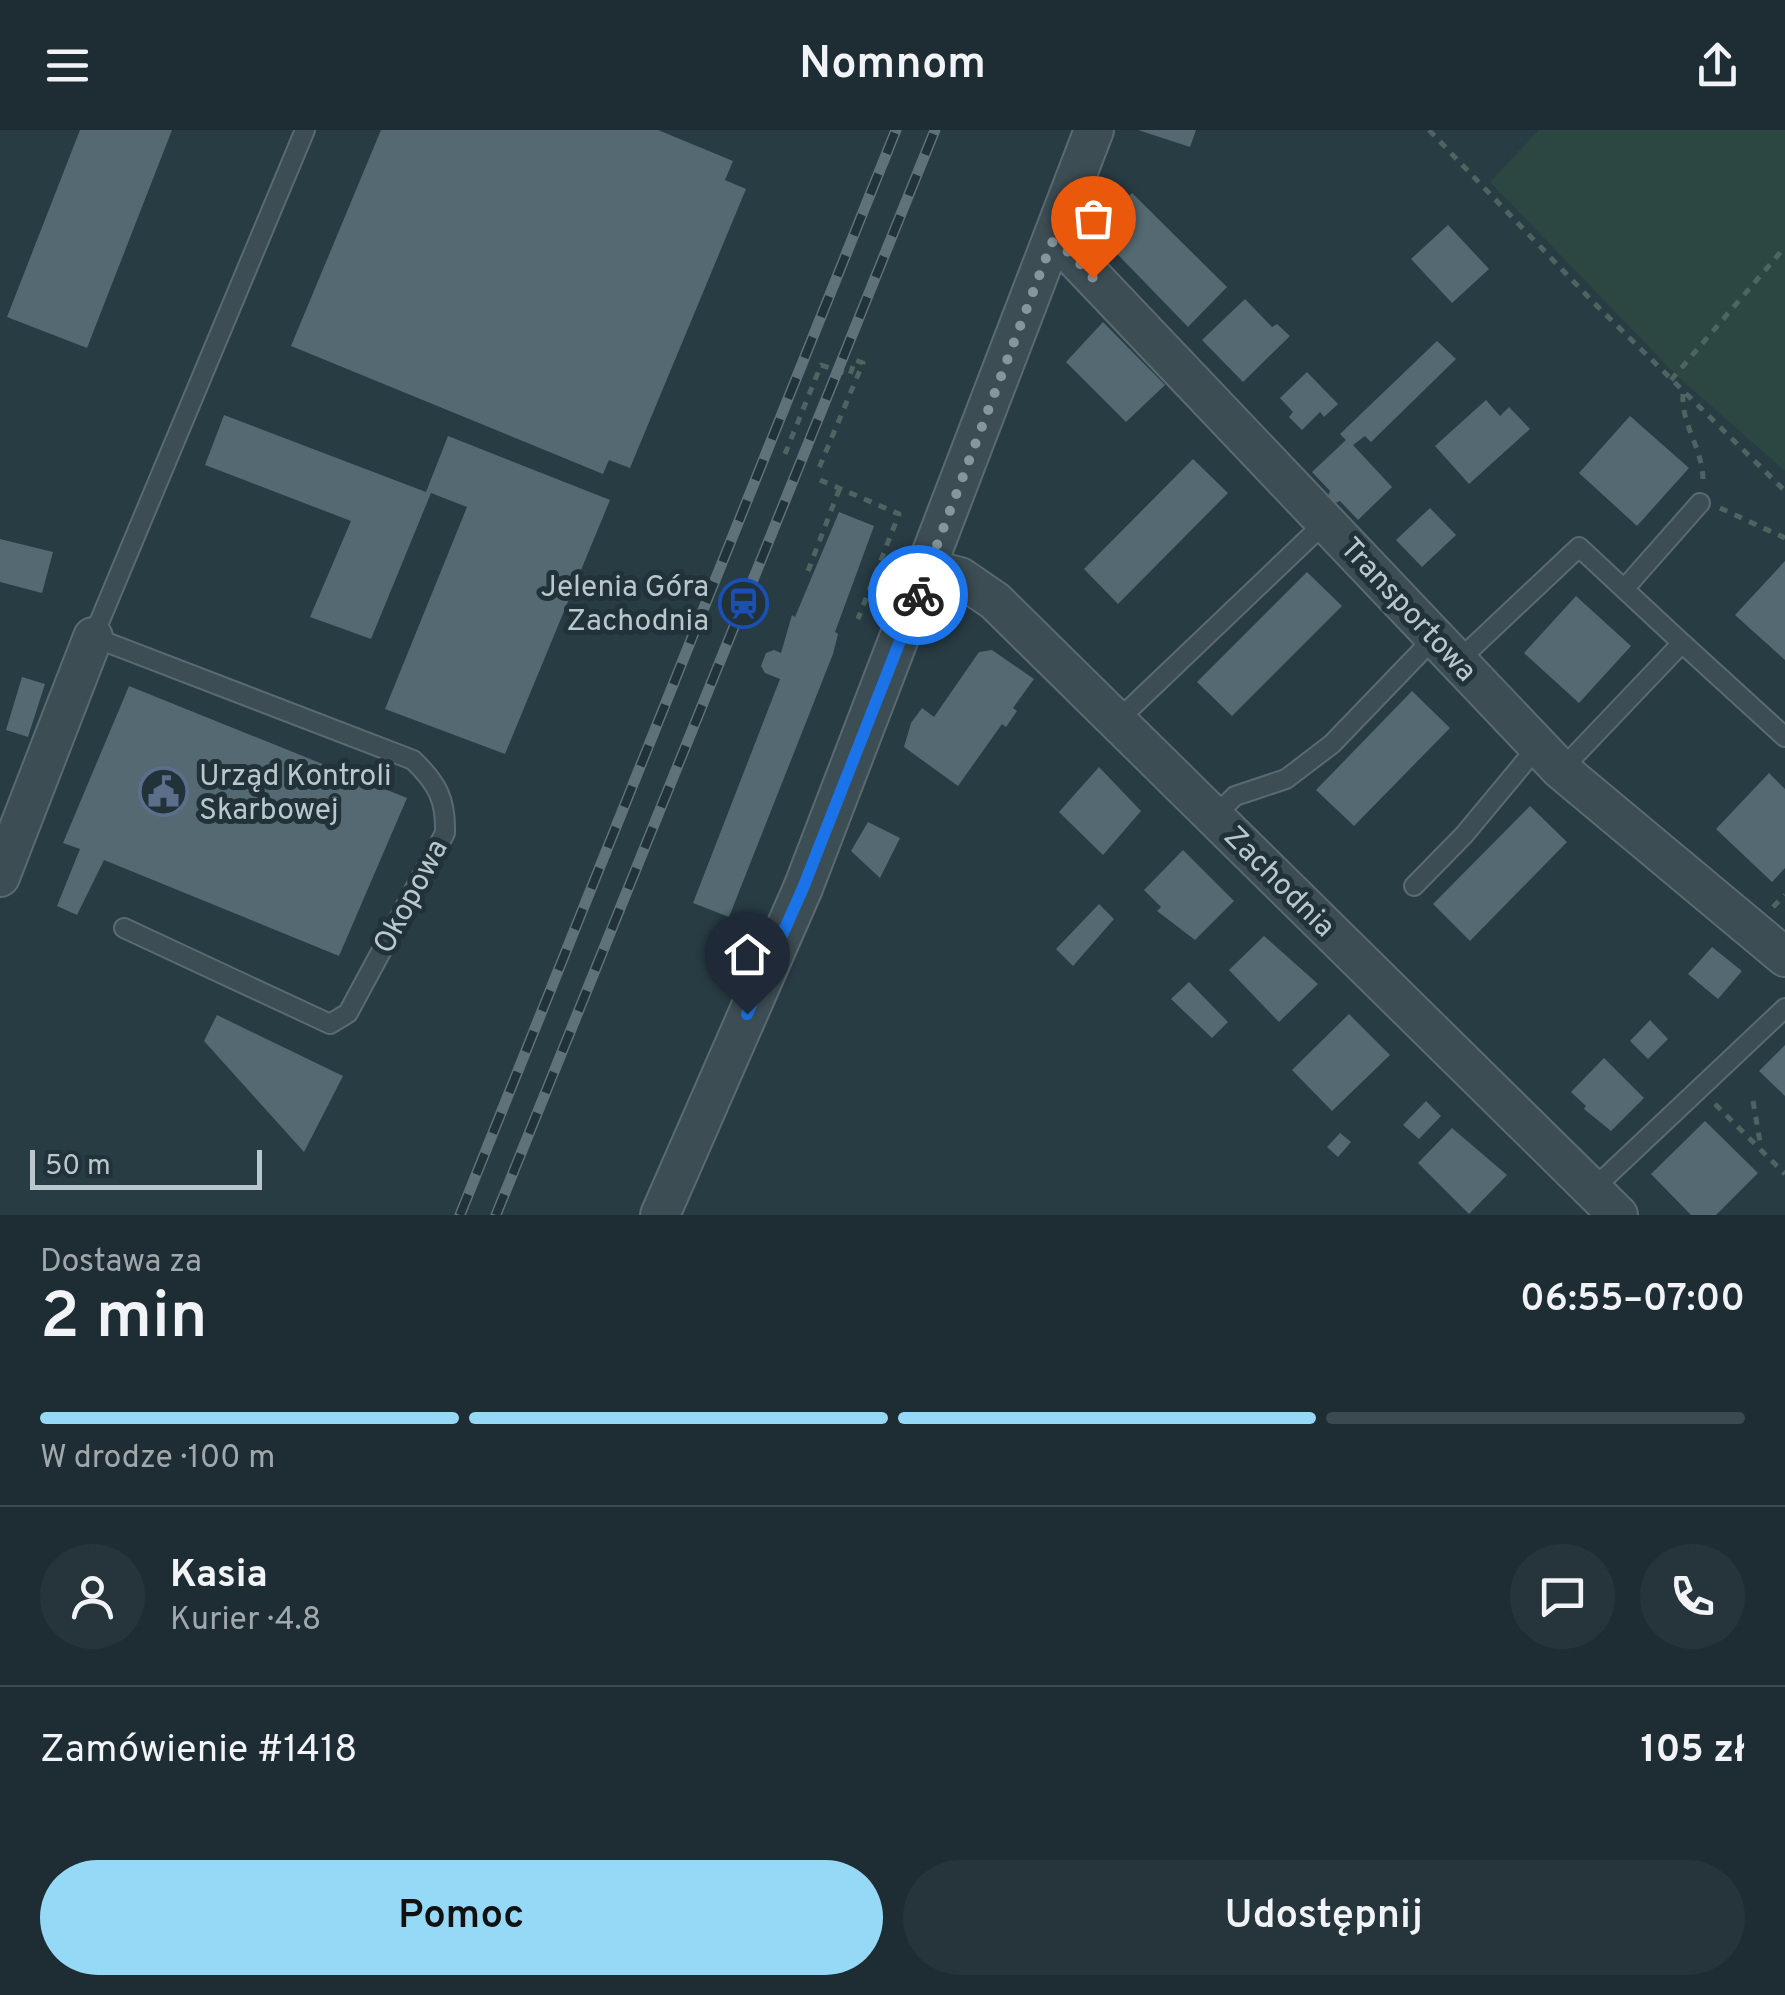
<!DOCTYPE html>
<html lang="pl">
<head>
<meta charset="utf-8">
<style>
	:root { --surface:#1e2d33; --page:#26353b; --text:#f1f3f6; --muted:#a1a8ac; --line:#3c494e; --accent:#95d9f7 }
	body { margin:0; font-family:Overpass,sans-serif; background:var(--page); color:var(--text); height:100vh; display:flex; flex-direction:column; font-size:38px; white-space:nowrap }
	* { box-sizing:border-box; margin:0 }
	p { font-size:32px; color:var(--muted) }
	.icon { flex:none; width:55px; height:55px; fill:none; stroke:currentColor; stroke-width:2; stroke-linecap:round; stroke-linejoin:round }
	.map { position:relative; height:1085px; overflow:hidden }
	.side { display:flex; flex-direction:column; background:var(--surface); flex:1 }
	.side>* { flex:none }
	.scale { position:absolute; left:30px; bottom:25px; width:232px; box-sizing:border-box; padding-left:10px; border:5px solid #bac7cd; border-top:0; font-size:28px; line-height:35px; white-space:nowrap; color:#bac7cd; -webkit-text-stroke:8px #213239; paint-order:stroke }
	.pin { position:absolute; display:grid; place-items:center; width:85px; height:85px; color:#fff; margin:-102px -42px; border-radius:50% 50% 50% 0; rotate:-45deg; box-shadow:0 0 10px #0007 }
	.pin .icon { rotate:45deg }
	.courier { position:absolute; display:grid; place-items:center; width:100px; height:100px; margin:-50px; border:8px solid #1a73e8; border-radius:50%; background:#fff; color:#222; box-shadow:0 2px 12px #0007 }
	.summary em { font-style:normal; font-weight:600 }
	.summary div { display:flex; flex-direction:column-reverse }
	.summary { display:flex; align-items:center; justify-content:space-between; height:170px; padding:0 40px }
	h1 { font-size:65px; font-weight:600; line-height:75px }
	.bar { display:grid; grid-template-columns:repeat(4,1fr); gap:15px 10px; align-content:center; height:120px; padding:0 40px }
	.bar i { height:12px; border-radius:8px; background:var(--line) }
	.bar .active { background:var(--accent) }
	.bar p { grid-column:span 4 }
	.line { display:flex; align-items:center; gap:25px; padding:0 40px; border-top:2px solid var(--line) }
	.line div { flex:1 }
	.round { display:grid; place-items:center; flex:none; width:105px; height:105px; border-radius:52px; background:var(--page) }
	.cta { display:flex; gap:20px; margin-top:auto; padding:20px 40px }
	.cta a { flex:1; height:115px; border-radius:60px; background:var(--accent); color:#111; font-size:40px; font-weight:600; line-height:115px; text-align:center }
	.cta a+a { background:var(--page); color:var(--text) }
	header { display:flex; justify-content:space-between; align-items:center; height:130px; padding:0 40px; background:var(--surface); font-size:45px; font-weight:600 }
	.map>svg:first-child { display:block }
	.green { fill:#2c4741 }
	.building { fill:#546971 }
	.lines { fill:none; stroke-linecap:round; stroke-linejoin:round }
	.service-casing { stroke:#5b6a71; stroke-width:22 }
	.minor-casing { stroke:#5b6a71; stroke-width:42 }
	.path { stroke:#4d6560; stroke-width:5; stroke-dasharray:8 8; stroke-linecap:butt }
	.service { stroke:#3c4d53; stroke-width:18 }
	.minor { stroke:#3c4d53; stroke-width:38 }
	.rail-casing { stroke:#5f727a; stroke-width:11 }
	.rail { stroke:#213239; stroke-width:8; stroke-dasharray:22; stroke-linecap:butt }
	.done { stroke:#87969d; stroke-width:10; stroke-dasharray:0 18 }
	.route { stroke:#1a73e8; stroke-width:12 }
	.labels { text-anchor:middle; stroke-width:10; stroke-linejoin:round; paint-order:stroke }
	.poi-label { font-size:30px; fill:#bac7cd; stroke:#213239; text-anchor:end }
	.street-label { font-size:30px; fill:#bac7cd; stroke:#213239 }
</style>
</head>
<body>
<header><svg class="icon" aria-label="menu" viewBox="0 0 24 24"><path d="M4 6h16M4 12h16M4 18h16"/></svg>Nomnom<svg class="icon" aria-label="share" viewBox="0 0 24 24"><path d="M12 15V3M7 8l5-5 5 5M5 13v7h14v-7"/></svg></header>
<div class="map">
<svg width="1785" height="1085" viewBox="0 0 1785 1085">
	<rect width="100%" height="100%" fill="#283c44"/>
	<path class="green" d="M 1539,0 L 1785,0 L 1785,341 L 1676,245 L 1490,52 Z"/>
	<path class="building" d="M 80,0 L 172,0 L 87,218 L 7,187 Z
		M 381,0 L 658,0 L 733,31 L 725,50 L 746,59 L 630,338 L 609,330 L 603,344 L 291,216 Z
		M 1138,0 L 1196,0 L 1190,17 Z
		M 1132,63 L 1227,157 L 1188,197 L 1095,101 Z
		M 1448,95 L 1489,139 L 1452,173 L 1411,129 Z
		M 1245,169 L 1272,197 L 1277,194 L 1290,206 L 1243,252 L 1202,210 Z
		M 1103,192 L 1165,255 L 1126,292 L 1066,232 Z
		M 1437,211 L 1456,229 L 1371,312 L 1365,306 L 1353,315 L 1392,357 L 1358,390 L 1340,371 L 1335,373 L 1328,366 L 1330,361 L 1312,342 L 1346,310 L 1340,304 Z
		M 1307,242 L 1338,274 L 1324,287 L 1320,282 L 1302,300 L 1289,287 L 1293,282 L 1280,268 Z
		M 1486,270 L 1500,286 L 1509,277 L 1530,299 L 1469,354 L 1435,316 Z
		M 224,285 L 426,362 L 448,306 L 610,370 L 505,624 L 385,579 L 467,377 L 431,363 L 371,509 L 310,487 L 351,391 L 205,335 Z
		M 1630,286 L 1689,338 L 1637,396 L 1579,343 Z
		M 1193,329 L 1228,363 L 1118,474 L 1084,439 Z
		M 1430,378 L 1456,405 L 1422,437 L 1396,410 Z
		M 839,382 L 874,396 L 835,502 L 838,504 L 833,524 L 729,787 L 693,773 L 780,549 L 765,543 L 761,536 L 766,523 L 774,520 L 781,523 L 792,485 L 795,487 Z
		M 0,409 L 53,422 L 42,463 L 0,452 Z
		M 1785,431 L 1785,530 L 1735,485 Z
		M 1307,442 L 1342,476 L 1232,586 L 1197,552 Z
		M 1576,466 L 1631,516 L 1579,573 L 1524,523 Z
		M 992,520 L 1034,549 L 1013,578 L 1017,581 L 1006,597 L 1002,594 L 958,656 L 904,617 L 911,593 L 922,578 L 934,587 L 979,522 Z
		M 22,547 L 45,554 L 28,607 L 6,600 Z
		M 129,556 L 407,668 L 339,826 L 104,730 L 77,785 L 57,776 L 80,719 L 63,713 Z
		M 1412,561 L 1450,598 L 1354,696 L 1316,660 Z
		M 1099,637 L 1141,681 L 1103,725 L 1059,682 Z
		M 1769,643 L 1785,659 L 1785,738 L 1772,752 L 1716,699 Z
		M 1530,676 L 1567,712 L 1470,811 L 1433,774 Z
		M 868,692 L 900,708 L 880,748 L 851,721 Z
		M 1183,720 L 1234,771 L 1195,810 L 1157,781 L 1161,777 L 1144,760 Z
		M 1099,774 L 1114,789 L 1073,836 L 1056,819 Z
		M 1264,806 L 1318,854 L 1279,892 L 1229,840 Z
		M 1712,817 L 1742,841 L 1718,869 L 1688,844 Z
		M 1189,852 L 1228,892 L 1212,908 L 1171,869 Z
		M 1349,884 L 1390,925 L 1332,981 L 1292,940 Z
		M 217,885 L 343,946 L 304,1022 L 204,911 Z
		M 1650,890 L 1668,909 L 1648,929 L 1630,911 Z
		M 1785,915 L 1785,966 L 1759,941 Z
		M 1604,928 L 1644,968 L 1611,1001 L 1584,979 L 1586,976 L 1571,962 Z
		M 1426,971 L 1441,986 L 1419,1009 L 1403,995 Z
		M 1705,991 L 1758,1043 L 1716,1085 L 1691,1085 L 1651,1044 Z
		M 1452,998 L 1507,1045 L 1469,1084 L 1418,1033 Z
		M 1340,1003 L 1351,1012 L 1338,1027 L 1327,1017 Z"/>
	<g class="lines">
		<defs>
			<path id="service" d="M 1624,459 L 1700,373
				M 1458,531 L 1579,417 L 1682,513
				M 1117,591 L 1314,403
				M 1561,640 L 1682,513 L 1785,607
				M 1214,687 L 1235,666 L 1286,649 L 1332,614 L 1435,507
				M 1414,756 L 1464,705 L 1538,616
				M 124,798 L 330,894 L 348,883 L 445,703 C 446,669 437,653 413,630 L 93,507 L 305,0
				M 1592,1060 L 1785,878"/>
			<path id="minor" d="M 1052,113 L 1070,123 L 1561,640 L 1785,827
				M 928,439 L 960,447 L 995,471 L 1618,1085
				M 0,747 L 93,507
				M 660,1085 L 803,758 L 1094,0"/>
		</defs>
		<use href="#service" class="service-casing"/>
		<use href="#minor" class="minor-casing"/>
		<path class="path" d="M 1429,0 L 1594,173 L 1785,361
			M 1671,250 L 1785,117
			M 1683,264 C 1681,295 1703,319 1703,350
			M 785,324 L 821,235 L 850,245 L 855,230 L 863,233 L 819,338
			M 820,350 L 899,384 L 858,489
			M 1720,378 L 1785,408
			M 808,441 L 839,360
			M 1773,777 L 1785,765
			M 1753,971 L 1761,1018
			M 1715,974 L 1785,1044"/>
		<use href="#service" class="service"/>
		<use href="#minor" class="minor"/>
		<defs>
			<path id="rail" d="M 460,1085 L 896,0
				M 496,1085 L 935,0"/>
		</defs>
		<use href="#rail" class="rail-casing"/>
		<use href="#rail" class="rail"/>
	</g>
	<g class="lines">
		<path class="done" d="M 918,465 L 1052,112 L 1070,123 L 1093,148"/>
		<path class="route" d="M 747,884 L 803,758 L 918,465"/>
	</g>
	<defs>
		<symbol id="station-ring" viewBox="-11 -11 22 22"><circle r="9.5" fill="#213239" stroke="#1a4fb4" stroke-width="1.5"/><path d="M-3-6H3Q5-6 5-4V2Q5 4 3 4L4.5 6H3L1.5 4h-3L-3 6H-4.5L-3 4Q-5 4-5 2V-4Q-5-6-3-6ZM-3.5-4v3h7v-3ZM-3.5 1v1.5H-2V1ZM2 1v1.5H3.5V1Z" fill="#1a4fb4"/></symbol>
		<symbol id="civic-ring" viewBox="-11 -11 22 22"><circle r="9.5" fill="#213239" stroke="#5c6f8a" stroke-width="1.5"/><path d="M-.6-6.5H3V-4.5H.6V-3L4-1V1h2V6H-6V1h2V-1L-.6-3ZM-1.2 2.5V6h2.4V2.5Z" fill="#5c6f8a"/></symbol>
	</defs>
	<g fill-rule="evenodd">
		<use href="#station-ring" x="716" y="446" width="55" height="55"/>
		<use href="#civic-ring" x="136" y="634" width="55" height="55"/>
	</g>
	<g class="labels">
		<g class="poi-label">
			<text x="709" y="466">Jelenia Góra<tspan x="709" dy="34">Zachodnia</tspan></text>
			<text x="199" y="655" text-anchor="start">Urząd Kontroli<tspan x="199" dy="34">Skarbowej</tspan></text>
		</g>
		<g class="street-label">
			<text transform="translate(1409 479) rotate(47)" y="10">Transportowa</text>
			<text transform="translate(1280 751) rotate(45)" y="10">Zachodnia</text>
			<text transform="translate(410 766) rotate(-62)" y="10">Okopowa</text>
		</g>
	</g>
</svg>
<div class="scale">50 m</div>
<div class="pin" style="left:1093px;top:148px;background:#ea580c"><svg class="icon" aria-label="bag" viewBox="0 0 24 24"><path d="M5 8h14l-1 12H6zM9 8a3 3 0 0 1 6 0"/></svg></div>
<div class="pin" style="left:747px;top:884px;background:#1f2937"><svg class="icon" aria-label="home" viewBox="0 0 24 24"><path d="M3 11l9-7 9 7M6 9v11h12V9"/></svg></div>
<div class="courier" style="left:918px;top:465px"><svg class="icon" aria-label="bike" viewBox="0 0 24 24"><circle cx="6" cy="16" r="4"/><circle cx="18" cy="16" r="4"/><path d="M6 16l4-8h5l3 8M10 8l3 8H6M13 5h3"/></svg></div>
</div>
<section class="side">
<div class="summary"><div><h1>2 min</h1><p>Dostawa za</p></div><em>06:55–07:00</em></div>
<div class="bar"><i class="active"></i><i class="active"></i><i class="active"></i><i></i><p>W drodze · 100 m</p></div>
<div class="line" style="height:180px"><a class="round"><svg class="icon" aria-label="person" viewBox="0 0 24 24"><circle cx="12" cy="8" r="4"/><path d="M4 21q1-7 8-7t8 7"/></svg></a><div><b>Kasia</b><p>Kurier · 4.8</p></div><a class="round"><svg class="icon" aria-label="chat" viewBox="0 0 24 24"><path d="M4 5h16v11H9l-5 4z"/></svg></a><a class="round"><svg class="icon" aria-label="phone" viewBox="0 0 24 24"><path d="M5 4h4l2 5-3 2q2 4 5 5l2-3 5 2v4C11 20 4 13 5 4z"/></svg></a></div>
<div class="line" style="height:130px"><div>Zamówienie #1418</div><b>105 zł</b></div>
<div class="cta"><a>Pomoc</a><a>Udostępnij</a></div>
</section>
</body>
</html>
